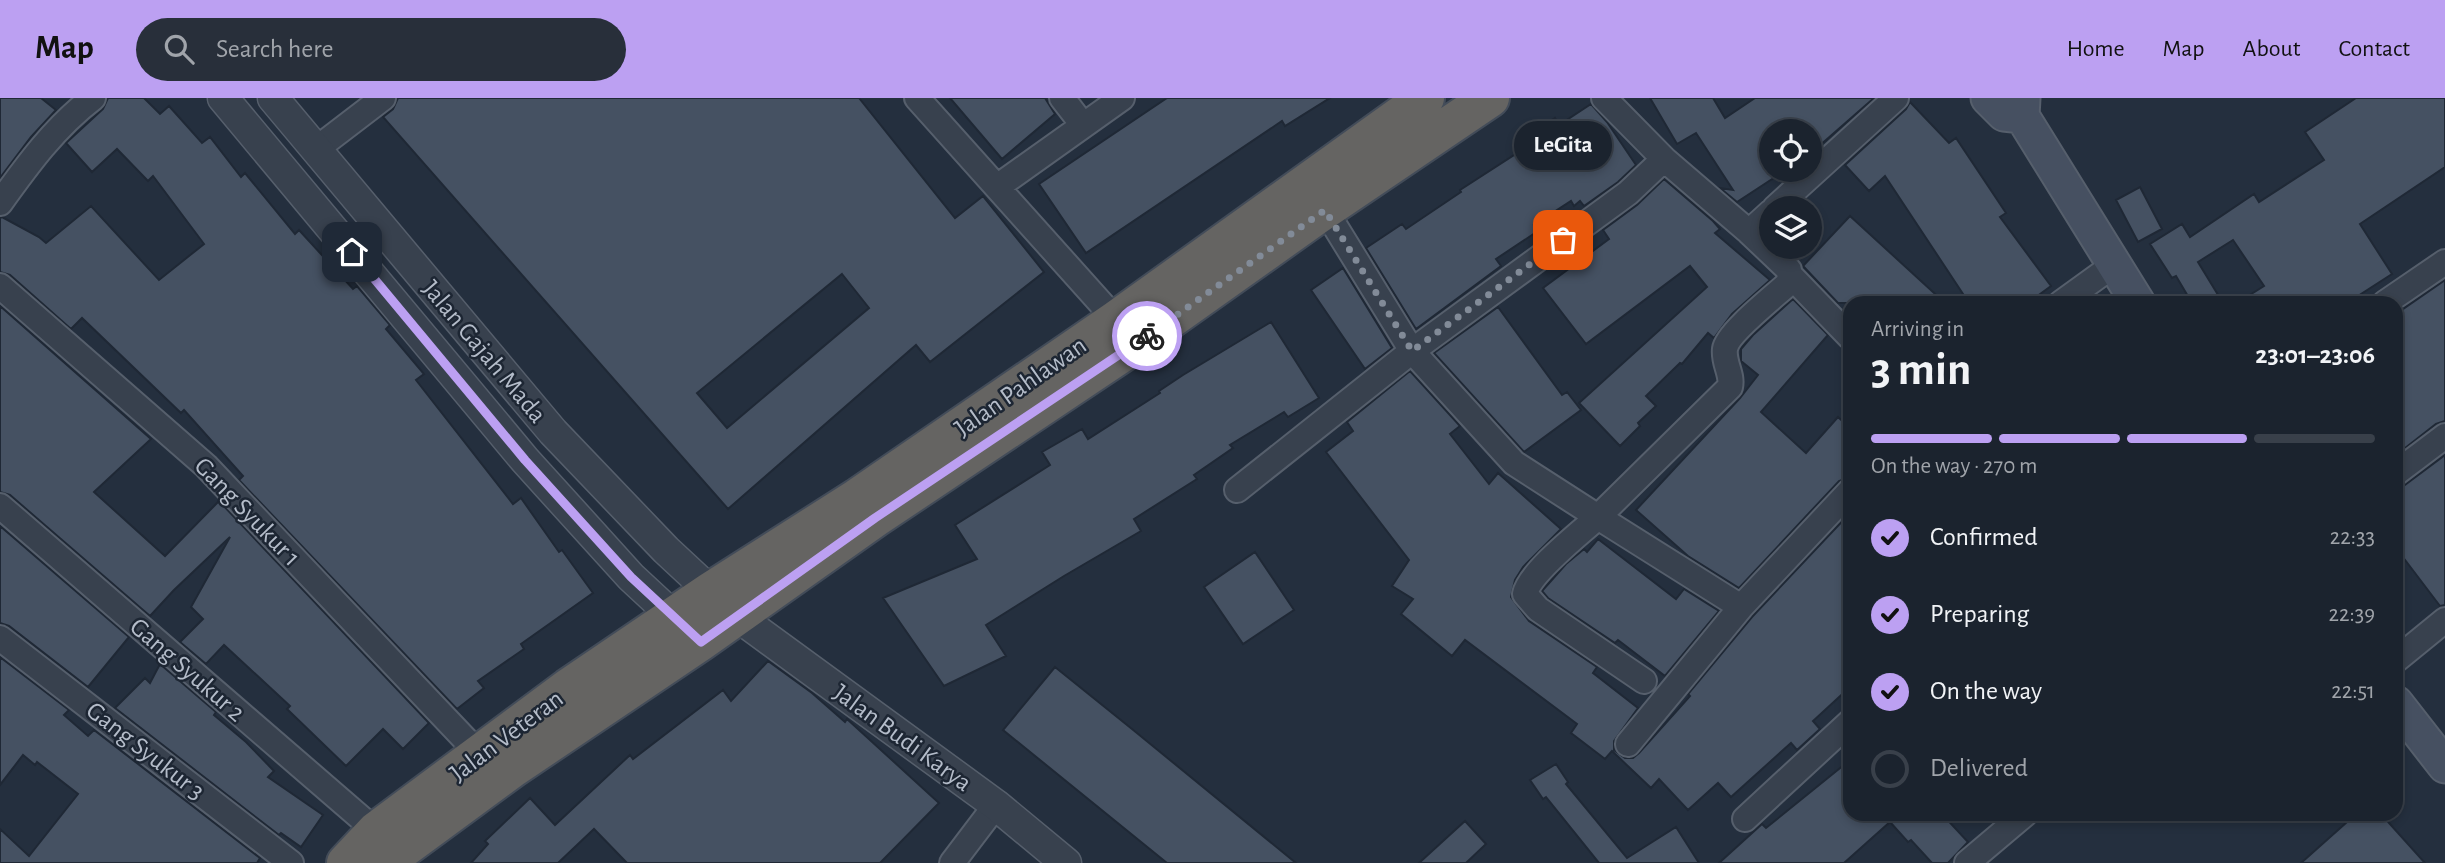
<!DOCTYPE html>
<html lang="en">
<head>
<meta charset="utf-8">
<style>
	:root { --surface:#1b232e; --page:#282f3a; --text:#f1f3f6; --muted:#a0a4aa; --line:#39404a; --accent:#bca0f2 }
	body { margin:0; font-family:"Alegreya Sans",sans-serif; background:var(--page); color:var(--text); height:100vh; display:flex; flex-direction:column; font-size:26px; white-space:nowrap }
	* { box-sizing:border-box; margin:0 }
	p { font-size:23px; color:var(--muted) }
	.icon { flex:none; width:38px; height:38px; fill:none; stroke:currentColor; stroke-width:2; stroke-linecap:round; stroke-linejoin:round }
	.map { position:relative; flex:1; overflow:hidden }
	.sheet { position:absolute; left:1843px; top:198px; width:560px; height:525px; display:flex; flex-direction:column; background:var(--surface); border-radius:21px; box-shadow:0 4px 10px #0003,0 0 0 2px var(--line) }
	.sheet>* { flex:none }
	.controls { position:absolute; left:1759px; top:21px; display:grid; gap:14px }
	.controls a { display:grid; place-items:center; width:63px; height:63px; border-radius:50%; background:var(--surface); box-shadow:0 4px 10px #0003,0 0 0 2px var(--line); font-size:35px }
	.pin { position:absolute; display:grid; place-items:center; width:60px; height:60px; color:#fff; margin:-30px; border-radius:14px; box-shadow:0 4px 10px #0006 }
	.courier { position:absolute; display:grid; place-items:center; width:70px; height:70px; margin:-35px; border:5px solid #bca0f2; border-radius:50%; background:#fff; color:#222; box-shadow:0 2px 9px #0007 }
	.bubble { position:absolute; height:49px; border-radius:24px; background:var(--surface); box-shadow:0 4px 10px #0003,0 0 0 2px var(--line); font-size:23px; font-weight:600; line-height:49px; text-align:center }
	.head em { font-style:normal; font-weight:600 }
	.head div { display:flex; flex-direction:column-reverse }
	.head { display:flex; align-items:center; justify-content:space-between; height:119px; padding:0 28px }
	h1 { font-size:46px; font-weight:600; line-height:52px }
	.bar { display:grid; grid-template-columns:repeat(4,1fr); gap:10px 7px; align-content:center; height:84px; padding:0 28px }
	.bar i { height:9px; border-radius:5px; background:var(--line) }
	.bar .current { background:var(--accent) }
	.bar p { grid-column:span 4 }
	ol { padding:0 28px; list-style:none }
	li { display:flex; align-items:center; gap:21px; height:77px }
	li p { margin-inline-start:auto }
	li .icon { padding:7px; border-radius:50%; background:var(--accent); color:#111; stroke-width:4 }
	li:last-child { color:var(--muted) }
	li i { width:38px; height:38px; border:4px solid var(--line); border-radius:50% }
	header { display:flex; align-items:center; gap:42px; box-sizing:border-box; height:98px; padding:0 35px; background:var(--accent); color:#111 }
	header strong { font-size:33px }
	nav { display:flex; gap:38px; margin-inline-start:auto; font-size:24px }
	.search { width:490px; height:63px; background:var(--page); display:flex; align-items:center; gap:18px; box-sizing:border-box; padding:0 24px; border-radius:38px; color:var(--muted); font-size:26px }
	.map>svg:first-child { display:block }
	.building { fill:#455162; stroke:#1f2835; stroke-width:2; fill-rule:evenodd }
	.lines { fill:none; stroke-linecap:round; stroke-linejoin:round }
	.minor-casing { stroke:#565f6c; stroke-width:28 }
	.tertiary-casing { stroke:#565f6c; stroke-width:33 }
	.secondary-casing { stroke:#565f6c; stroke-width:37 }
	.trunk-casing { stroke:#434c59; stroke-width:42 }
	.minor { stroke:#38414e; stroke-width:24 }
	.tertiary { stroke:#38414e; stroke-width:30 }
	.secondary { stroke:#465061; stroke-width:33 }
	.trunk { stroke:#656462; stroke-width:38 }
	.done { stroke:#828b98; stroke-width:7; stroke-dasharray:0 12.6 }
	.route { stroke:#bca0f2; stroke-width:9 }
	.labels { text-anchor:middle; stroke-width:5; stroke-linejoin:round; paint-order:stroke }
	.street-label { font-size:26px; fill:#b4bcc9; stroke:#1d2633 }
</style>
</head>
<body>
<header>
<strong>Map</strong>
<div class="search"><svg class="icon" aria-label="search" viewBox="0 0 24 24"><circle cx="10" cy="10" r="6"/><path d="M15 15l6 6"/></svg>Search here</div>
<nav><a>Home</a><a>Map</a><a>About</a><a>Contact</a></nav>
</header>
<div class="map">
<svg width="2445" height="765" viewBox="0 0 2445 765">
	<rect width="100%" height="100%" fill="#242f3e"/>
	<path class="building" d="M 0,0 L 41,0 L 56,12 L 31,39 L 0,80 Z
		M 108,0 L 144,0 L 160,16 L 169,8 L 202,45 L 210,39 L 241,79 L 245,75 L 295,136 L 299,132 L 353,191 L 357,188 L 390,227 L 386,231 L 424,276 L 416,282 L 513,406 L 521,400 L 559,454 L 562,452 L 593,495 L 521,546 L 524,551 L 478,583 L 484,590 L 457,611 L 239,382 L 243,378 L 184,312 L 181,315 L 82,220 L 71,231 L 10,177 L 0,174 L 0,120 L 2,119 L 39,139 L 46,145 L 91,108 L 159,182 L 204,146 L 153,78 L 148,83 L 117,51 L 92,74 L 66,45 L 103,11 Z
		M 398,0 L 859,0 L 955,120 L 983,98 L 1044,174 L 930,264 L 916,247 L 728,411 L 383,19 L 393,11 ZM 842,176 L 869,210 L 727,330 L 697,295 Z
		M 950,0 L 1045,0 L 1055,16 L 1002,61 Z
		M 1167,0 L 1330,0 L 1285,28 L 1282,23 L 1086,155 L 1039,86 Z
		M 1650,0 L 1713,0 L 1725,20 L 1755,0 L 1874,0 L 1810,56 L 1810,33 L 1771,33 L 1771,72 L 1786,72 L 1737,104 L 1720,90 L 1733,92 L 1696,35 L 1677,46 Z
		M 2356,0 L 2445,0 L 2445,69 L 2360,126 L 2392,176 L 2347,205 L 2237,205 L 2264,188 L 2233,142 L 2198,164 L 2223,205 L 2192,205 L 2176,178 L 2172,180 L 2150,146 L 2182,126 L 2190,139 L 2254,96 L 2259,104 L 2324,62 L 2305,34 Z
		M 1910,4 L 1949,45 L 1956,40 L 2006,115 L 2000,119 L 2051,188 L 2028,205 L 1969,205 L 1885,78 L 1869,93 L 1845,67 L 1906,11 Z
		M 1591,6 L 1607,24 L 1636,67 L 1618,84 L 1584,108 L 1580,103 L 1574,108 L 1571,103 L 1534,127 L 1538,133 L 1496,161 L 1501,168 L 1416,231 L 1366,150 L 1402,126 L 1406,131 L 1461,94 L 1460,92 L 1531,46 L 1527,39 L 1555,20 L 1559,27 Z
		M 1664,81 L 1713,123 L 1720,131 L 1715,135 L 1770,182 L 1732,216 L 1714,240 L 1708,235 L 1682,266 L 1680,265 L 1646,298 L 1656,308 L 1638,325 L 1640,328 L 1620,348 L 1579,305 L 1707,189 L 1690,168 L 1586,246 L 1543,190 L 1609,141 L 1603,132 L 1637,107 Z
		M 2140,89 L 2162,131 L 2138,144 L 2116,102 Z
		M 1850,118 L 1945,205 L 1838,205 L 1803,168 Z
		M 1343,170 L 1392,250 L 1365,271 L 1311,192 Z
		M 2445,182 L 2445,323 L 2436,326 L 2400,354 L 2396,348 L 2396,216 Z
		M 1793,201 L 1828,237 L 1761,314 L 1806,355 L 1838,319 L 1850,330 L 1850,379 L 1839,383 L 1739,490 L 1688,458 L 1636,412 L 1740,300 L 1758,277 L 1741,263 L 1741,251 L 1753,237 Z
		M 0,208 L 151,341 L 94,394 L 165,458 L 219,403 L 429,625 L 403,651 L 383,631 L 346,668 L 287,611 L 290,608 L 224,547 L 206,566 L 180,544 L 203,521 L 191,509 L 230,439 L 174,492 L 150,518 L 10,397 L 0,394 Z
		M 1498,209 L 1562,297 L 1567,294 L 1581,312 L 1524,354 L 1434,255 Z
		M 1271,224 L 1319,300 L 1288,319 L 1284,314 L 1230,347 L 1233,350 L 1194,377 L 1197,381 L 1134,421 L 1141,433 L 1064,478 L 986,527 L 1006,558 L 944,588 L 883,500 L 977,461 L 955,427 L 1050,367 L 1042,354 L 1082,331 L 1088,341 L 1160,295 L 1159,293 L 1183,277 Z
		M 1410,273 L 1460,328 L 1450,336 L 1489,386 L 1498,375 L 1561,431 L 1523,469 L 1515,482 L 1511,499 L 1529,523 L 1597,569 L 1593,575 L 1638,610 L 1614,643 L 1614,652 L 1625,660 L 1633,660 L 1639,655 L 1690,598 L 1688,596 L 1752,519 L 1850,415 L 1850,589 L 1813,623 L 1820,631 L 1797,652 L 1791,645 L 1731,699 L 1718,685 L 1688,712 L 1659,681 L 1651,690 L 1612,653 L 1605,661 L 1571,635 L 1577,626 L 1465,542 L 1452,558 L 1401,516 L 1413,501 L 1392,488 L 1409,462 L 1326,354 L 1353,333 L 1347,324 Z
		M 2445,357 L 2445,507 L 2440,508 L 2396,450 L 2396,391 L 2405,387 Z
		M 0,428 L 129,539 L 88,589 L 9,528 L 0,525 Z
		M 1598,441 L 1676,501 L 1684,491 L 1719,513 L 1665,578 L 1618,542 L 1615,545 L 1548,500 L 1542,493 L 1566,466 L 1584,451 L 1587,454 Z
		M 1255,454 L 1294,512 L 1243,546 L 1204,489 Z
		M 0,559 L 69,612 L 64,617 L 88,638 L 94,632 L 260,760 L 257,765 L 0,765 L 0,731 L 29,758 L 78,696 L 37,664 L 35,667 L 23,657 L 0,687 Z
		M 768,563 L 812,595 L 845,624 L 847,621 L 939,705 L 880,765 L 627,765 L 594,731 L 558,765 L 471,765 L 488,746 L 485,743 L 530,700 L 555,727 L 630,657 L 633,661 L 723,592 L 731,603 Z
		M 160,566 L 216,614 L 214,617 L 246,644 L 274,673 L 268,679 L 323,717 L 301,749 L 281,735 L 279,737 L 115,610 L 145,580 L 150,585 Z
		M 1055,569 L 1132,631 L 1296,765 L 1167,765 L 1003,632 Z
		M 1850,662 L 1850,716 L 1942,716 L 1968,744 L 1948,765 L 1932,765 L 1911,742 L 1908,744 L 1890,724 L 1844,765 L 1719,765 L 1762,726 L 1766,730 Z
		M 1556,666 L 1568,684 L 1566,686 L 1627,760 L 1676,729 L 1699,765 L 1599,765 L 1546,699 L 1543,701 L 1530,682 Z
		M 2356,716 L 2381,716 L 2425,765 L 2301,765 Z
		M 1465,723 L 1486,746 L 1466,765 L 1419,765 Z"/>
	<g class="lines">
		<defs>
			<path id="minor" d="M 917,0 L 1116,222
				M 1062,0 L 1083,27
				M 315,52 L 383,0
				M 1664,61 L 1749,134
				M 997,89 L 1122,0
				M 0,105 C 28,66 55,29 93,0
				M 1775,110 L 1896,0
				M 1325,112 L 1412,253 L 1514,365 L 1598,419 C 1580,435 1529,475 1525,496 L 1538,511 L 1644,583
				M 1791,178 L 1850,239
				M 0,188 L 206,368 L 480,657
				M 2061,205 L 2115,166
				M 2385,205 L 2445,164
				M 2396,375 L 2445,338
				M 1237,392 L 1412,253 L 1628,95 L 1664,61 L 1604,0
				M 0,408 L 376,733
				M 1741,509 L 1598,419 L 1730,289 C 1733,276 1723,265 1725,251 C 1727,235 1776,197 1790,184 L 1789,172 L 1749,134 L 1771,114
				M 0,540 L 291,765
				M 2396,562 L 2445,522
				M 1628,646 L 1741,509 L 1850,393
				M 1745,721 L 1850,624
				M 952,765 L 996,707
				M 1967,765 L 2025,716"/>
			<path id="tertiary" d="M 223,0 L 525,362 L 631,479 L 687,531
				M 273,0 L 553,334 L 666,452 L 737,518 L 996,707 L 1066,765"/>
			<path id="secondary" d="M 1988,0 L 2004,16 L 2022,18
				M 2023,0 L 2022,18 L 2138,205
				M 2396,605 L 2445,668"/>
			<path id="trunk" d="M 346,765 L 376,733 L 568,590 L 711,493 L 857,400 L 1116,222 L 1425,0
				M 388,765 L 396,756 L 513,670 L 700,544 L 875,420 L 1134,247 L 1317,117 L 1490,0"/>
		</defs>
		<use href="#minor" class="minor-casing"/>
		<use href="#tertiary" class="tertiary-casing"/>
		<use href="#secondary" class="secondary-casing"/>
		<use href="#trunk" class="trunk-casing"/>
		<use href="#minor" class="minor"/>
		<use href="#tertiary" class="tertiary"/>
		<use href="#secondary" class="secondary"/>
		<use href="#trunk" class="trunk"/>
	</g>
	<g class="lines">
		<path class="done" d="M 1147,238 L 1325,112 L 1412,253 L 1563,142"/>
		<path class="route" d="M 352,154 L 525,362 L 631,479 L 701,544 L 875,420 L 1147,238"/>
	</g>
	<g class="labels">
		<g class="street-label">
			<text transform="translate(485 253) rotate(50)" y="9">Jalan Gajah Mada</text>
			<text transform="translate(1020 288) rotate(-35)" y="9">Jalan Pahlawan</text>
			<text transform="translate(248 413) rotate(46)" y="9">Gang Syukur 1</text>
			<text transform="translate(188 571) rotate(41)" y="9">Gang Syukur 2</text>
			<text transform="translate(506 637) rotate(-37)" y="9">Jalan Veteran</text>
			<text transform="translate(903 639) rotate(36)" y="9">Jalan Budi Karya</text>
			<text transform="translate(146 652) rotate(38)" y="9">Gang Syukur 3</text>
		</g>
	</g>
</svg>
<div class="controls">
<a><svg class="icon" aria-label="locate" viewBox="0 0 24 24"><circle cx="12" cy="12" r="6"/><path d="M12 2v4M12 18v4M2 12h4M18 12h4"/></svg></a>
<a><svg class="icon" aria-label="layers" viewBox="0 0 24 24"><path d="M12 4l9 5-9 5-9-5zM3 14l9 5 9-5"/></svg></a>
</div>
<div class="pin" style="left:1563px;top:142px;background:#ea580c"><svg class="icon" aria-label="bag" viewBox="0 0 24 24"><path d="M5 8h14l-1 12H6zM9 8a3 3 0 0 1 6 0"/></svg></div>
<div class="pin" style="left:352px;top:154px;background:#1f2937"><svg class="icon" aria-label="home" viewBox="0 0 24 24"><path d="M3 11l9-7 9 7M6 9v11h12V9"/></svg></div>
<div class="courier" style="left:1147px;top:238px"><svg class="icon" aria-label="bike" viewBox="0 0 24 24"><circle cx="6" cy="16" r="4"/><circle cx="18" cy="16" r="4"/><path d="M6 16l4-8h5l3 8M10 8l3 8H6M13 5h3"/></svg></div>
<div class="bubble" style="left:1514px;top:23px;width:98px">LeGita</div>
<section class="sheet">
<div class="head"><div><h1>3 min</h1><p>Arriving in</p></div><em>23:01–23:06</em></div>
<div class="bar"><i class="current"></i><i class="current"></i><i class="current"></i><i></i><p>On the way · 270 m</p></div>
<ol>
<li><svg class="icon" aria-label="check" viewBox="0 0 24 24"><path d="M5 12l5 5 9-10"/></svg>Confirmed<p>22:33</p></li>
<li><svg class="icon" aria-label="check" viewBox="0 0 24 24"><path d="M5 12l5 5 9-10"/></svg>Preparing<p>22:39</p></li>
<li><svg class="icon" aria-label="check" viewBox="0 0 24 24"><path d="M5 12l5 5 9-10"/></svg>On the way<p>22:51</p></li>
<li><i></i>Delivered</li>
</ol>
</section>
</div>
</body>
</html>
